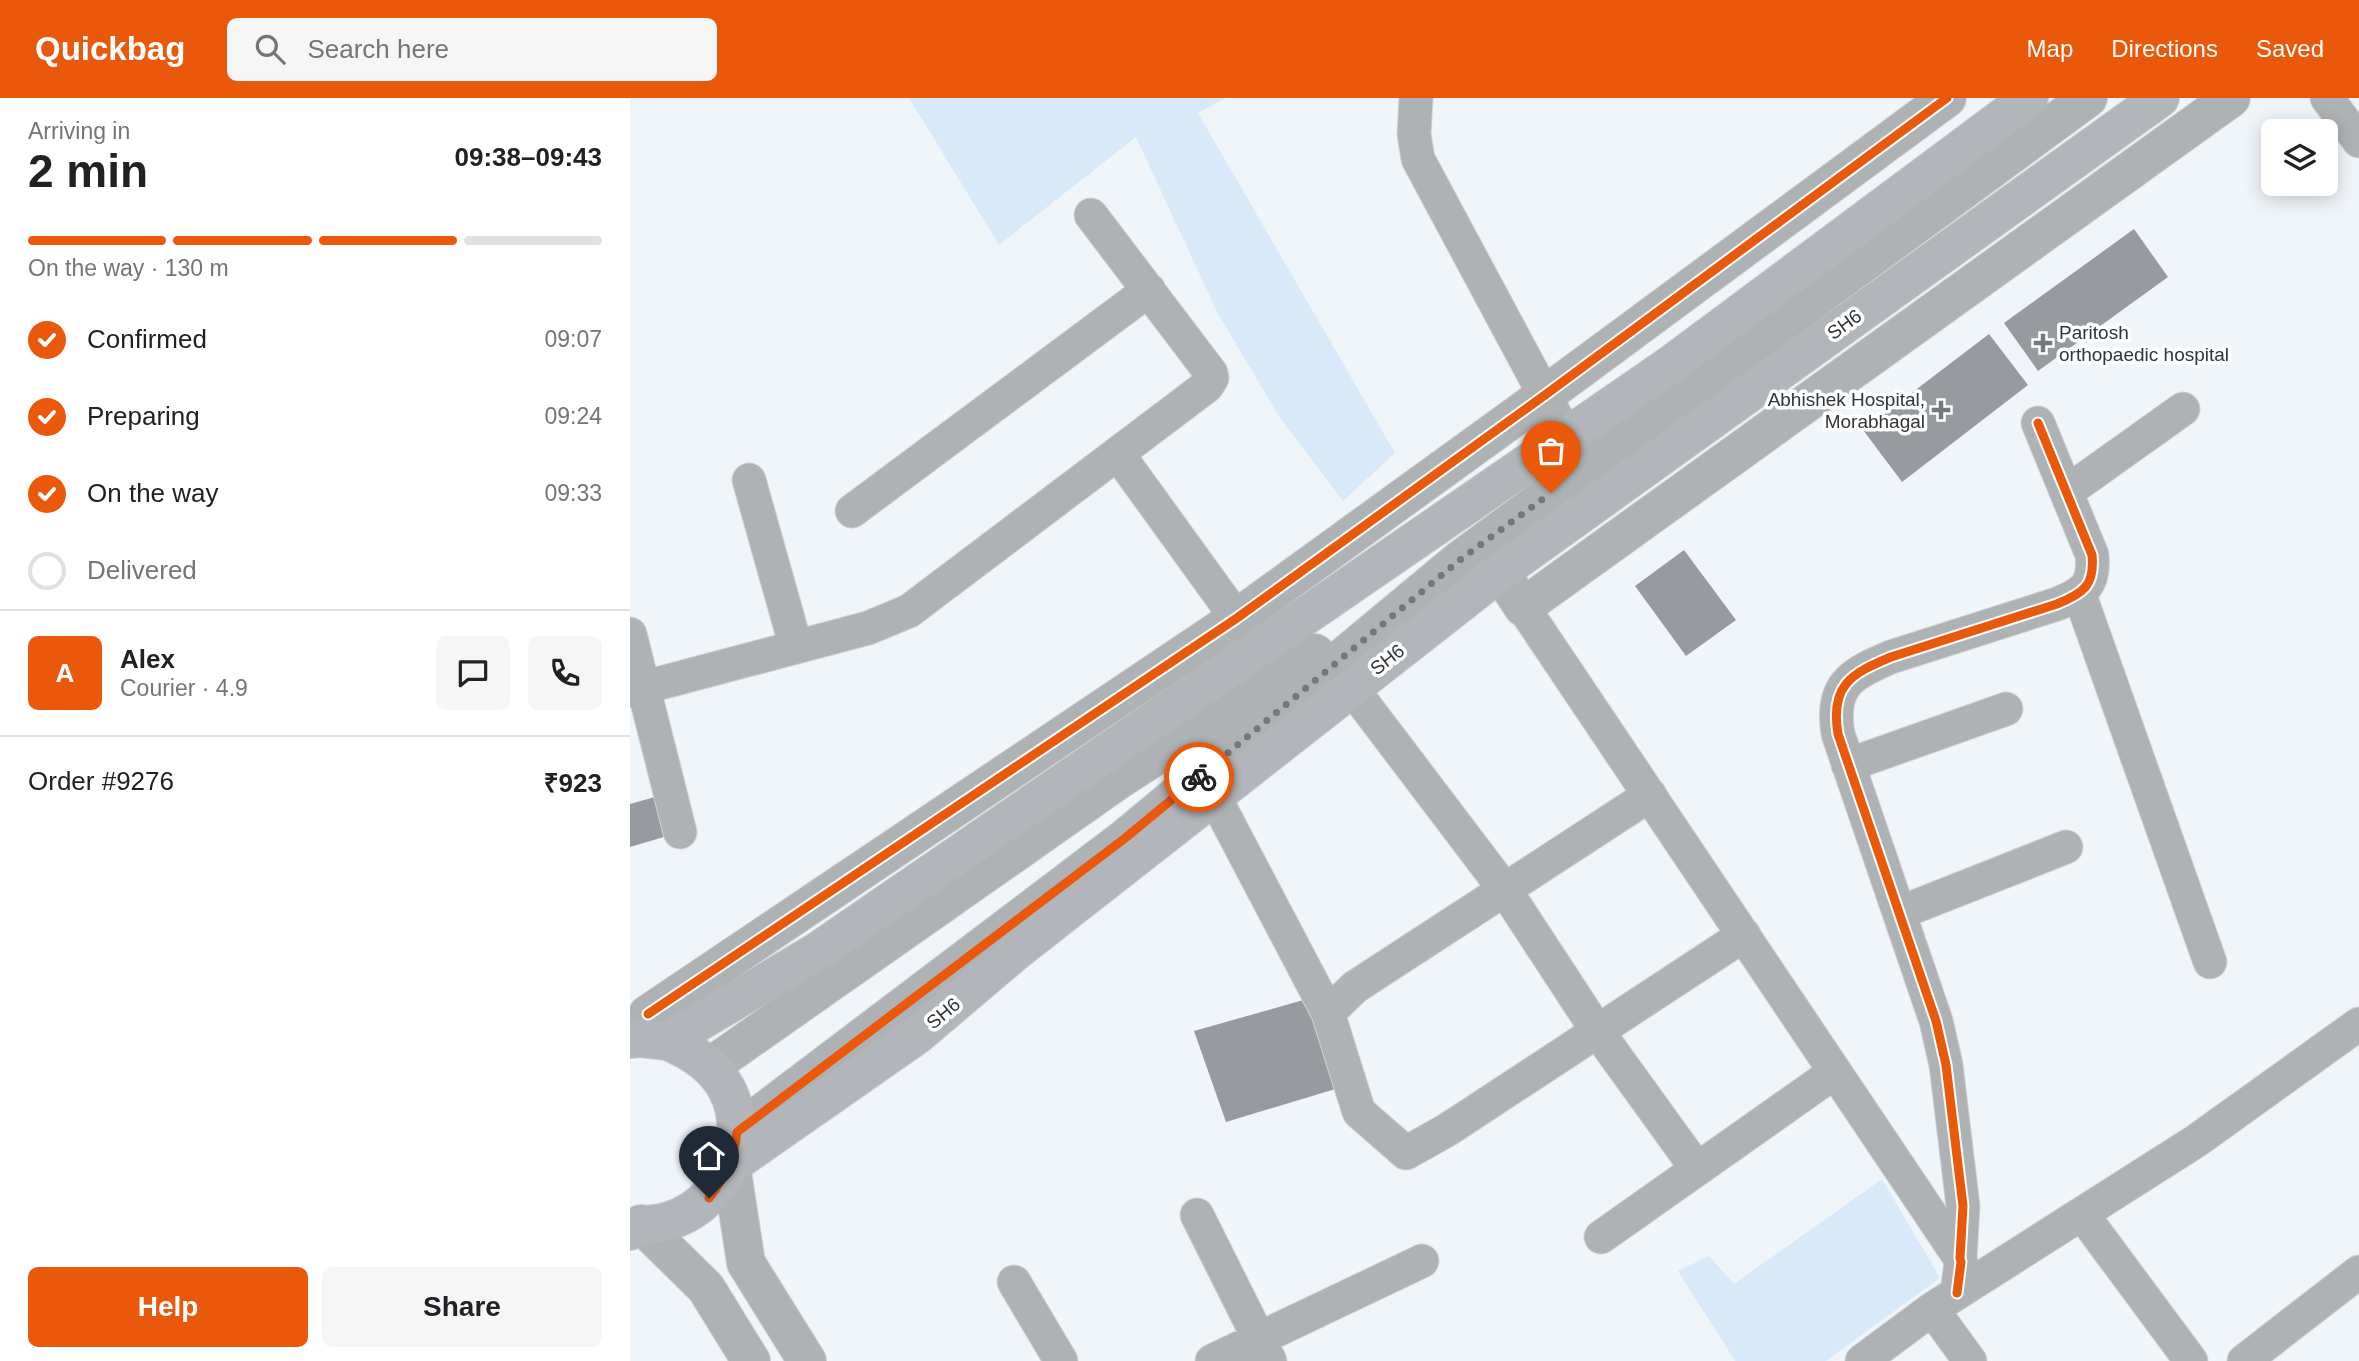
<!DOCTYPE html>
<html lang="en">
<head>
<meta charset="utf-8">
<style>
	:root { --surface:#fff; --page:#f6f6f6; --text:#202124; --muted:#757577; --line:#e0e0e0; --accent:#ea580c }
	body { margin:0; font-family:Helvetica,sans-serif; background:var(--page); color:var(--text); height:100vh; display:flex; flex-direction:column; font-size:26px; white-space:nowrap }
	* { box-sizing:border-box; margin:0 }
	p { font-size:23px; color:var(--muted) }
	.icon { flex:none; width:38px; height:38px; fill:none; stroke:currentColor; stroke-width:2; stroke-linecap:round; stroke-linejoin:round }
	.map { position:relative; flex:1; overflow:hidden }
	.panel { display:flex; flex-direction:column; background:var(--surface); width:630px }
	.panel>* { flex:none }
	.controls { position:absolute; left:1631px; top:21px; display:grid; gap:14px }
	.controls a { display:grid; place-items:center; width:77px; height:77px; border-radius:10px; background:var(--surface); box-shadow:0 4px 18px #0003; font-size:35px }
	.pin { position:absolute; display:grid; place-items:center; width:60px; height:60px; color:#fff; margin:-72px -30px; border-radius:50% 50% 50% 0; rotate:-45deg; box-shadow:0 0 7px #0007 }
	.pin .icon { rotate:45deg }
	.courier { position:absolute; display:grid; place-items:center; width:70px; height:70px; margin:-35px; border:5px solid #ea580c; border-radius:50%; background:#fff; color:#222; box-shadow:0 2px 9px #0007 }
	.overview em { font-style:normal; font-weight:700 }
	.overview div { display:flex; flex-direction:column-reverse }
	.overview { display:flex; align-items:center; justify-content:space-between; height:119px; padding:0 28px }
	h1 { font-size:46px; font-weight:700; line-height:52px }
	.bar { display:grid; grid-template-columns:repeat(4,1fr); gap:10px 7px; align-content:center; height:84px; padding:0 28px }
	.bar i { height:9px; border-radius:5px; background:var(--line) }
	.bar .selected { background:var(--accent) }
	.bar p { grid-column:span 4 }
	.line { display:flex; align-items:center; gap:18px; padding:0 28px; border-top:2px solid var(--line) }
	.line div { flex:1 }
	.round { display:grid; place-items:center; flex:none; width:74px; height:74px; border-radius:10px; background:var(--page) }
	ol { padding:0 28px; list-style:none }
	li { display:flex; align-items:center; gap:21px; height:77px }
	li p { margin-inline-start:auto }
	li .icon { padding:7px; border-radius:50%; background:var(--accent); color:#fff; stroke-width:4 }
	li:last-child { color:var(--muted) }
	li i { width:38px; height:38px; border:4px solid var(--line); border-radius:50% }
	.primary-button { display:flex; gap:14px; margin-top:auto; padding:14px 28px }
	.primary-button a { flex:1; height:80px; border-radius:10px; background:var(--accent); color:#fff; font-size:28px; font-weight:700; line-height:80px; text-align:center }
	.primary-button a+a { background:var(--page); color:var(--text) }
	header { display:flex; align-items:center; gap:42px; box-sizing:border-box; height:98px; padding:0 35px; background:var(--accent); color:#fff }
	header strong { font-size:33px }
	nav { display:flex; gap:38px; margin-inline-start:auto; font-size:24px }
	.search { width:490px; height:63px; background:var(--page); display:flex; align-items:center; gap:18px; box-sizing:border-box; padding:0 24px; border-radius:10px; color:var(--muted); font-size:26px }
	main { display:flex; flex:1; min-height:0 }
	.map>svg:first-child { display:block }
	.green { fill:#d8e9f9 }
	.building { fill:#979ba0 }
	.lines { fill:none; stroke-linecap:round; stroke-linejoin:round }
	.minor-casing { stroke:#ced2d7; stroke-width:35 }
	.tertiary-casing { stroke:#ced2d7; stroke-width:40 }
	.secondary-casing { stroke:#ced2d7; stroke-width:40 }
	.primary-casing { stroke:#ced2d7; stroke-width:40 }
	.minor { stroke:#afb2b4; stroke-width:33 }
	.tertiary { stroke:#afb2b4; stroke-width:38 }
	.secondary { stroke:#afb2b5; stroke-width:38 }
	.primary { stroke:#b2b5b9; stroke-width:38 }
	.cycleway-casing { stroke:#fff; stroke-width:13 }
	.cycleway { stroke:#e8590c; stroke-width:9 }
	.done { stroke:#73787d; stroke-width:7; stroke-dasharray:0 12.6 }
	.route { stroke:#ea580c; stroke-width:9 }
	.poi-dot { fill:#73787d; stroke:#fff; stroke-width:2.5 }
	.labels { text-anchor:middle; stroke-width:7; stroke-linejoin:round; paint-order:stroke }
	.street-label { font-size:19px; fill:#30353a; stroke:#fff }
	.poi-label { font-size:19px; fill:#30353a; stroke:#fff; text-anchor:start }
</style>
</head>
<body>
<header>
<strong>Quickbag</strong>
<div class="search"><svg class="icon" aria-label="search" viewBox="0 0 24 24"><circle cx="10" cy="10" r="6"/><path d="M15 15l6 6"/></svg>Search here</div>
<nav><a>Map</a><a>Directions</a><a>Saved</a></nav>
</header>
<main>
<section class="panel">
<div class="overview"><div><h1>2 min</h1><p>Arriving in</p></div><em>09:38–09:43</em></div>
<div class="bar"><i class="selected"></i><i class="selected"></i><i class="selected"></i><i></i><p>On the way · 130 m</p></div>
<ol>
<li><svg class="icon" aria-label="check" viewBox="0 0 24 24"><path d="M5 12l5 5 9-10"/></svg>Confirmed<p>09:07</p></li>
<li><svg class="icon" aria-label="check" viewBox="0 0 24 24"><path d="M5 12l5 5 9-10"/></svg>Preparing<p>09:24</p></li>
<li><svg class="icon" aria-label="check" viewBox="0 0 24 24"><path d="M5 12l5 5 9-10"/></svg>On the way<p>09:33</p></li>
<li><i></i>Delivered</li>
</ol>
<div class="line" style="height:126px"><b class="round" style="background:var(--accent);color:#fff">A</b><div><b>Alex</b><p>Courier · 4.9</p></div><a class="round"><svg class="icon" aria-label="chat" viewBox="0 0 24 24"><path d="M4 5h16v11H9l-5 4z"/></svg></a><a class="round"><svg class="icon" aria-label="phone" viewBox="0 0 24 24"><path d="M5 4h4l2 5-3 2q2 4 5 5l2-3 5 2v4C11 20 4 13 5 4z"/></svg></a></div>
<div class="line" style="height:91px"><div>Order #9276</div><b>₹923</b></div>
<div class="primary-button"><a>Help</a><a>Share</a></div>
</section>
<div class="map">
<svg width="1729" height="1263" viewBox="0 0 1729 1263">
	<rect width="100%" height="100%" fill="#f0f5fa"/>
	<path class="green" d="M 279,0 L 596,0 L 568,15 L 765,355 L 713,403 L 650,320 L 587,214 L 506,39 L 369,147 Z
		M 1252,1081 L 1310,1180 L 1196,1263 L 1105,1263 L 1048,1173 L 1079,1158 L 1104,1186 Z"/>
	<path class="building" d="M 1504,131 L 1538,179 L 1408,273 L 1374,225 Z
		M 1359,236 L 1398,287 L 1272,384 L 1233,332 Z
		M 1054,452 L 1106,522 L 1056,558 L 1005,488 Z
		M 32,697 L 44,736 L 0,749 L 0,706 Z
		M 677,901 L 712,989 L 596,1024 L 564,933 Z"/>
	<g class="lines">
		<defs>
			<path id="minor" d="M 786,0 L 784,36 L 788,61 L 937,339
				M 1697,0 L 1729,43
				M 488,356 L 621,540
				M 119,382 L 166,549
				M 1438,393 L 1553,311
				M 222,413 L 519,192
				M 1449,495 L 1580,864
				M 893,509 L 1330,1160
				M 0,536 L 50,734
				M 721,589 L 875,792 L 968,934 L 1067,1071
				M 0,593 L 238,530 L 279,513 L 577,288 L 582,280 L 581,275 L 461,117
				M 1218,667 L 1376,611
				M 584,698 L 698,915 L 729,1014 L 776,1055 L 817,1032 L 1114,837
				M 1269,815 L 1436,749
				M 698,915 L 725,889 L 1020,697
				M 1452,1116 L 1561,1263
				M 567,1117 L 640,1263
				M 971,1139 L 1205,974
				M 384,1184 L 431,1263
				M 1327,1195 L 1331,1164 L 1330,1160 L 1333,1108 L 1316,967 L 1306,923 L 1208,636 C 1200,588 1220,576 1261,559 L 1427,506 C 1454,495 1465,487 1462,457 L 1408,325
				M 1302,1211 L 1340,1263
				M 582,1263 L 792,1163
				M 1232,1263 L 1302,1211 L 1566,1043 L 1729,926
				M 1614,1263 L 1729,1174"/>
			<path id="tertiary" d="M 870,474 L 893,509 L 1601,0
				M 18,916 L 607,520 L 915,297 L 1317,0"/>
			<path id="secondary" d="M 81,968 L 490,681 L 685,555
				M 107,1034 L 494,741 L 831,461 L 1458,0
				M 101,1067 L 116,1165 L 177,1263
				M 11,1126 L 76,1190 L 121,1263"/>
			<path id="primary" d="M 0,941 L 10,940 L 37,943 L 188,853 L 1039,268 L 1399,0
				M 37,943 C 94,966 118,1007 101,1067
				M 0,1133 C 11,1126 19,1127 31,1125 C 64,1118 86,1096 101,1067 L 287,937 L 386,853 L 870,474 L 1530,0"/>
		</defs>
		<use href="#minor" class="minor-casing"/>
		<use href="#tertiary" class="tertiary-casing"/>
		<use href="#secondary" class="secondary-casing"/>
		<use href="#primary" class="primary-casing"/>
		<use href="#minor" class="minor"/>
		<use href="#tertiary" class="tertiary"/>
		<use href="#secondary" class="secondary"/>
		<use href="#primary" class="primary"/>
		<defs>
			<path id="cycleway" d="M 18,916 L 607,520 L 915,297 L 1317,0
				M 1327,1195 L 1331,1164 L 1330,1160 L 1333,1108 L 1316,967 L 1306,923 L 1208,636 C 1200,588 1220,576 1261,559 L 1427,506 C 1454,495 1465,487 1462,457 L 1408,325"/>
		</defs>
		<use href="#cycleway" class="cycleway-casing"/>
		<use href="#cycleway" class="cycleway"/>
	</g>
	<g class="lines">
		<path class="done" d="M 569,679 L 831,461 L 921,395"/>
		<path class="route" d="M 79,1100 C 95,1079 104,1061 107,1034 L 494,741 L 569,679"/>
	</g>
	<g class="poi-dot">
		<path d="M1409.5 234.5h7v7h7v7h-7v7h-7v-7h-7v-7h7z"/>
		<path d="M1307.5 301.5h7v7h7v7h-7v7h-7v-7h-7v-7h7z"/>
	</g>
	<g class="labels">
		<g class="street-label">
			<text transform="translate(1214 226) rotate(-36)" y="7">SH6</text>
			<text transform="translate(757 561) rotate(-38)" y="7">SH6</text>
			<text transform="translate(313 915) rotate(-40)" y="7">SH6</text>
		</g>
		<g class="poi-label">
			<text x="1429" y="241">Paritosh<tspan x="1429" dy="22">orthopaedic hospital</tspan></text>
			<text x="1295" y="308" text-anchor="end">Abhishek Hospital,<tspan x="1295" dy="22">Morabhagal</tspan></text>
		</g>
	</g>
</svg>
<div class="controls">
<a><svg class="icon" aria-label="layers" viewBox="0 0 24 24"><path d="M12 4l9 5-9 5-9-5zM3 14l9 5 9-5"/></svg></a>
</div>
<div class="pin" style="left:921px;top:395px;background:#ea580c"><svg class="icon" aria-label="bag" viewBox="0 0 24 24"><path d="M5 8h14l-1 12H6zM9 8a3 3 0 0 1 6 0"/></svg></div>
<div class="pin" style="left:79px;top:1100px;background:#1f2937"><svg class="icon" aria-label="home" viewBox="0 0 24 24"><path d="M3 11l9-7 9 7M6 9v11h12V9"/></svg></div>
<div class="courier" style="left:569px;top:679px"><svg class="icon" aria-label="bike" viewBox="0 0 24 24"><circle cx="6" cy="16" r="4"/><circle cx="18" cy="16" r="4"/><path d="M6 16l4-8h5l3 8M10 8l3 8H6M13 5h3"/></svg></div>
</div>
</main>
</body>
</html>
